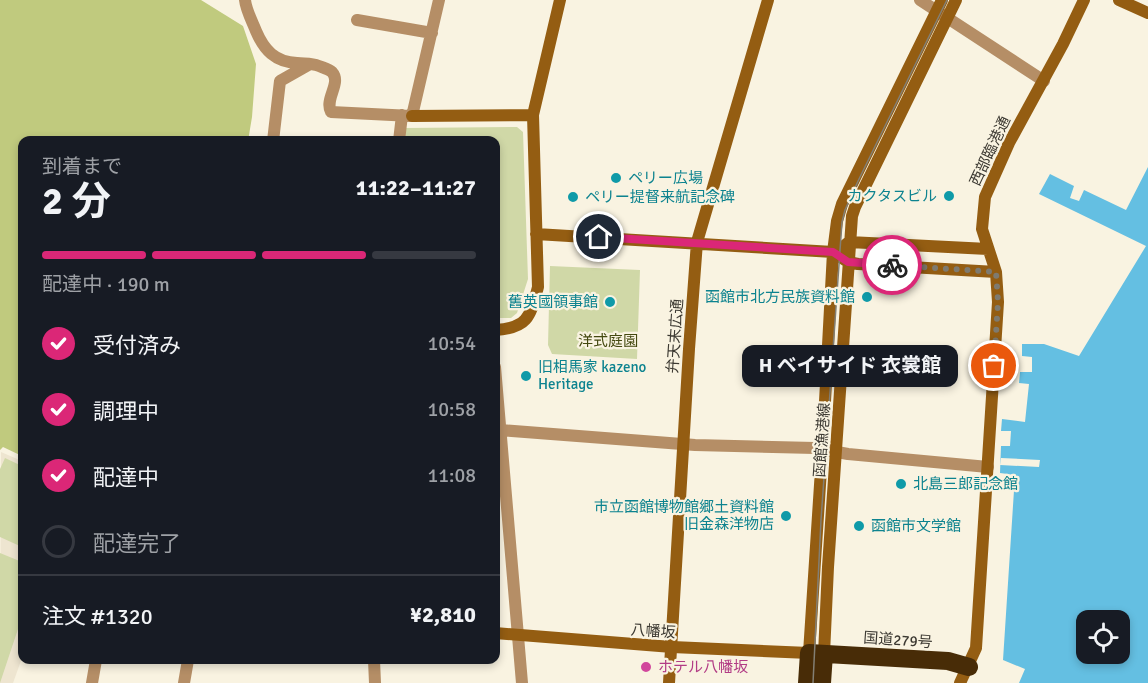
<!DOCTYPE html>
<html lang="ja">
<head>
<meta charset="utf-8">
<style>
	:root { --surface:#171b24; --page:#20242c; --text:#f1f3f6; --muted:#9ea1a6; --line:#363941; --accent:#db2777 }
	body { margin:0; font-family:Signika,"Noto Sans JP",sans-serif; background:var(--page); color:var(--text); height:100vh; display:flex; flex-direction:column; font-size:22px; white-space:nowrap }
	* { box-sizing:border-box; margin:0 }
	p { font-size:20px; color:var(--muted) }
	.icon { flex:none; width:33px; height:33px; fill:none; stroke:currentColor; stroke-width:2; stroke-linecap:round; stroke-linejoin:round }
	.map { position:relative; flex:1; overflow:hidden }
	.details { position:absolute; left:18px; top:136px; width:482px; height:528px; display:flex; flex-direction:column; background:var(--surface); border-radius:12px; box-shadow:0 3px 9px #0003 }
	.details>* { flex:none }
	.controls { position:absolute; left:1076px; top:610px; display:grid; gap:12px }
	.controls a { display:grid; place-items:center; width:54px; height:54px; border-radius:12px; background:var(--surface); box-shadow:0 3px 9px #0003; font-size:30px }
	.pin { position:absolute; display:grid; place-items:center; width:51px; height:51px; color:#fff; margin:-26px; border:3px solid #fff; border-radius:50%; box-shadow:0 2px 6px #0007 }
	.courier { position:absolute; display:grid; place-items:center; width:60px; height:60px; margin:-30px; border:4px solid #db2777; border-radius:50%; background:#fff; color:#222; box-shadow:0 2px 8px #0007 }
	.bubble { position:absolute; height:42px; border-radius:12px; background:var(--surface); box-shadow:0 3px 9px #0003; font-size:20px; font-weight:700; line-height:42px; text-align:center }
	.summary em { font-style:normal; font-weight:700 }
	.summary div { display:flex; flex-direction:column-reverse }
	.summary { display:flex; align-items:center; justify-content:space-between; height:102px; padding:0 24px }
	h1 { font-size:39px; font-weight:700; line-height:45px }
	.bar { display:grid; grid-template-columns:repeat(4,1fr); gap:9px 6px; align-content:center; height:72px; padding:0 24px }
	.bar i { height:8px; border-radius:4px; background:var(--line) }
	.bar .on { background:var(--accent) }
	.bar p { grid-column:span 4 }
	.line { display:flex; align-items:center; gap:15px; padding:0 24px; border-top:2px solid var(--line) }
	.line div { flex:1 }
	ol { padding:0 24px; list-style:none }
	li { display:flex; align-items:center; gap:18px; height:66px }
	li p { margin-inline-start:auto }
	li .icon { padding:6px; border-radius:50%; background:var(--accent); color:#fff; stroke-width:4 }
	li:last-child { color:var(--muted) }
	li i { width:33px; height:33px; border:3px solid var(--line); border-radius:50% }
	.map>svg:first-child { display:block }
	.education { fill:#eee5d0 }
	.green { fill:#d0d8a7 }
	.forest { fill:#c0ca7e }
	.water { fill:#64bfe2; fill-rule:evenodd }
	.pier { fill:#f9f3e1 }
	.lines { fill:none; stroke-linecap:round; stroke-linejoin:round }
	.street { stroke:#b58e66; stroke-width:12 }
	.secondary { stroke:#945d12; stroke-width:12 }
	.highway { stroke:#482c07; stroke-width:18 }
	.tram { stroke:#837f74; stroke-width:1.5 }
	.done { stroke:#7e7a6f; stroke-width:6; stroke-dasharray:0 10.8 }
	.route { stroke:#db2777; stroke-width:8 }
	.culture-dot { fill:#0f9aa8; stroke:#f9f3e1; stroke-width:2 }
	.hotel-dot { fill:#d1479c; stroke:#f9f3e1; stroke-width:2 }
	.labels { text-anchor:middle; stroke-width:4.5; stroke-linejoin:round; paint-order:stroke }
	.street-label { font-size:15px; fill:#3c3932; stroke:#f9f3e1 }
	.culture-label { font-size:15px; fill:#0d838f; stroke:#f9f3e1; text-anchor:start }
	.park-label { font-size:15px; fill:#444910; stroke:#f9f3e1 }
	.hotel-label { font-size:15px; fill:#b23c85; stroke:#f9f3e1; text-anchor:start }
</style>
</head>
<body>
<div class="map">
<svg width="1148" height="683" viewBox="0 0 1148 683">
	<rect width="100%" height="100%" fill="#f9f3e1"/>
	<path class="education" d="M 1,452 L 22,461 L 22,658 L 13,683 L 0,683 Z"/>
	<path class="green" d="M 517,127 L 523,132 L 528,279 L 517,313 L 511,318 L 495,318 L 495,141 L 405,141 L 406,128 Z
		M 550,266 L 640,270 L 637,359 L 552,354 L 548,345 Z
		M 5,458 L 22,466 L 22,547 L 0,537 L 0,469 Z
		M 0,553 L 22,562 L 22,617 L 0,683 Z"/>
	<path class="forest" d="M 0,0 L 201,0 L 243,26 L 256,64 L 252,117 L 248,141 L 22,141 L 22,456 L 3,447 L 0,450 Z"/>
	<path class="water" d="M 1148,167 L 1148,683 L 1019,683 L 1025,669 L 1003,660 L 1015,475 L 1000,473 L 1001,446 L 1010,446 L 1011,431 L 1001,431 L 1002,419 L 1025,422 L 1029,384 L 1019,383 L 1020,372 L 1032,372 L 1032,357 L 1022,356 L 1022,344 L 1044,344 L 1079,356 L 1146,246 L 1039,194 L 1050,174 L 1074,186 L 1070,198 L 1079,201 L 1084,190 L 1126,210 ZM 1086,621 L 1119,621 L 1119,654 L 1086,654 Z"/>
	<path class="pier" d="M 1001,458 L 1040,460 L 1039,467 L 1000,465 Z"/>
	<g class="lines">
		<path class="street" d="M 245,0 C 246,10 252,21 256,31 C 264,50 275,62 297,63 C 305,64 311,63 319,66 C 324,68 329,69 332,72 C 342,83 324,99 331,112 L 412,116 L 439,0
			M 920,0 L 1044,81
			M 357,20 L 432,33
			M 273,141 L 280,81 L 310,64
			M 399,141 L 402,115
			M 495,367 L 522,683
			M 500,430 L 695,445 L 815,448 L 848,454 L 988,467
			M 374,660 L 375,683
			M 92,683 L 96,660
			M 184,683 L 188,660"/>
		<path class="secondary" d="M 1119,0 L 1148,13
			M 533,115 L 560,0
			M 412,116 L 533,115 L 538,287 C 530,317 528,328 495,330
			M 536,234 L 833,252 L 848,262 L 858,264 L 996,272
			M 844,246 L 849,242 L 988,249
			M 495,633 L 672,647 L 809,653 L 823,439 L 833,252 L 837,221 L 842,204 L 942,0
			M 824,654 L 828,567 L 852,216 L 855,207 L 956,0
			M 669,683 L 689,349 L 697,242 L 768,0
			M 960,683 L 976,648 L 998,302 L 996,272 L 982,229 L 985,197 L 1009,143 L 1063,44 L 1084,0"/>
		<path class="highway" d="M 807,683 L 809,653 L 948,661 L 969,667
			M 822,683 L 824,654"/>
		<path class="tram" d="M 813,683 L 821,520 L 842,222 L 845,210 L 859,179 L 947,0"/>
	</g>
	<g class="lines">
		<path class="done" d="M 892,265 L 996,272 L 998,302 L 994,366"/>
		<path class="route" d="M 599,237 L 833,252 L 848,262 L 892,265"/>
	</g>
	<g class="culture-dot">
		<circle cx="616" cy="178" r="6"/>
		<circle cx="949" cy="196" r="6"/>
		<circle cx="573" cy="197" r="6"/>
		<circle cx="867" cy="297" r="6"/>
		<circle cx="610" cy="302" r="6"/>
		<circle cx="526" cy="376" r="6"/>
		<circle cx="901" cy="484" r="6"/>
		<circle cx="786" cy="516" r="6"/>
		<circle cx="859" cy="526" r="6"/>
	</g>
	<circle class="hotel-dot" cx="646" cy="667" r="6"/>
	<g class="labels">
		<g class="street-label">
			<text transform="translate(990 151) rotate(-65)" y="5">西部臨港通</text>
			<text transform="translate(675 336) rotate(-86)" y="5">弁天末広通</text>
			<text transform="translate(822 440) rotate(-86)" y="5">函館漁港線</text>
			<text transform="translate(653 631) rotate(4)" y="5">八幡坂</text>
			<text transform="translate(898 640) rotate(4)" y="5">国道279号</text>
		</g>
		<g class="culture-label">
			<text x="628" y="183">ペリー広場</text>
			<text x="937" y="201" text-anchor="end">カクタスビル</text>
			<text x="585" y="202">ペリー提督来航記念碑</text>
			<text x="855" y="302" text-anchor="end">函館市北方民族資料館</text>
			<text x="598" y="307" text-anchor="end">舊英國領事館</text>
			<text x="538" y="372">旧相馬家 kazeno<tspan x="538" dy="17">Heritage</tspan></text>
			<text x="913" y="489">北島三郎記念館</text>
			<text x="774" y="512" text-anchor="end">市立函館博物館郷土資料館<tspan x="774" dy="17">旧金森洋物店</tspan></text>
			<text x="871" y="531">函館市文学館</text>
		</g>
		<g class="park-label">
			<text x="608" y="346">洋式庭園</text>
		</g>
		<g class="hotel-label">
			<text x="658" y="672">ホテル八幡坂</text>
		</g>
	</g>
</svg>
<div class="controls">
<a><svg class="icon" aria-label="locate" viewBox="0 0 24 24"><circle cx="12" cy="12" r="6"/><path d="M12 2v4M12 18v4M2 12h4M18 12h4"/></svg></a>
</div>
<div class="pin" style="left:994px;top:366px;background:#ea580c"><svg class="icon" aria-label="bag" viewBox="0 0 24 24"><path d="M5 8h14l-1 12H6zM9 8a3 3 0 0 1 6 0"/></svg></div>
<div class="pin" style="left:599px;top:237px;background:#1f2937"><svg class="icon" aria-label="home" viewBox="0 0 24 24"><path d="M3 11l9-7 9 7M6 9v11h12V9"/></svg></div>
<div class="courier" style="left:892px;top:265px"><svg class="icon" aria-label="bike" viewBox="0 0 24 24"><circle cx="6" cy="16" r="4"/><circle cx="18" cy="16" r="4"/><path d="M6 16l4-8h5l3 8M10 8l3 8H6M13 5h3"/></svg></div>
<div class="bubble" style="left:742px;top:345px;width:216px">H ベイサイド 衣裳館</div>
<section class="details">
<div class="summary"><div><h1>2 分</h1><p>到着まで</p></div><em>11:22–11:27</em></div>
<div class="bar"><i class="on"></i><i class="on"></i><i class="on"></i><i></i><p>配達中 · 190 m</p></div>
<ol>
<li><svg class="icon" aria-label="check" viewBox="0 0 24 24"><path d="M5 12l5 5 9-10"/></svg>受付済み<p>10:54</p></li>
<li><svg class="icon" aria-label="check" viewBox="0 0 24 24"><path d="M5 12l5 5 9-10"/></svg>調理中<p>10:58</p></li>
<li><svg class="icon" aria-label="check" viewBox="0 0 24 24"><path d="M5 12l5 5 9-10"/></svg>配達中<p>11:08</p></li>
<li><i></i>配達完了</li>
</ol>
<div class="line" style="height:78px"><div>注文 #1320</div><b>¥2,810</b></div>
</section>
</div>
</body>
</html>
